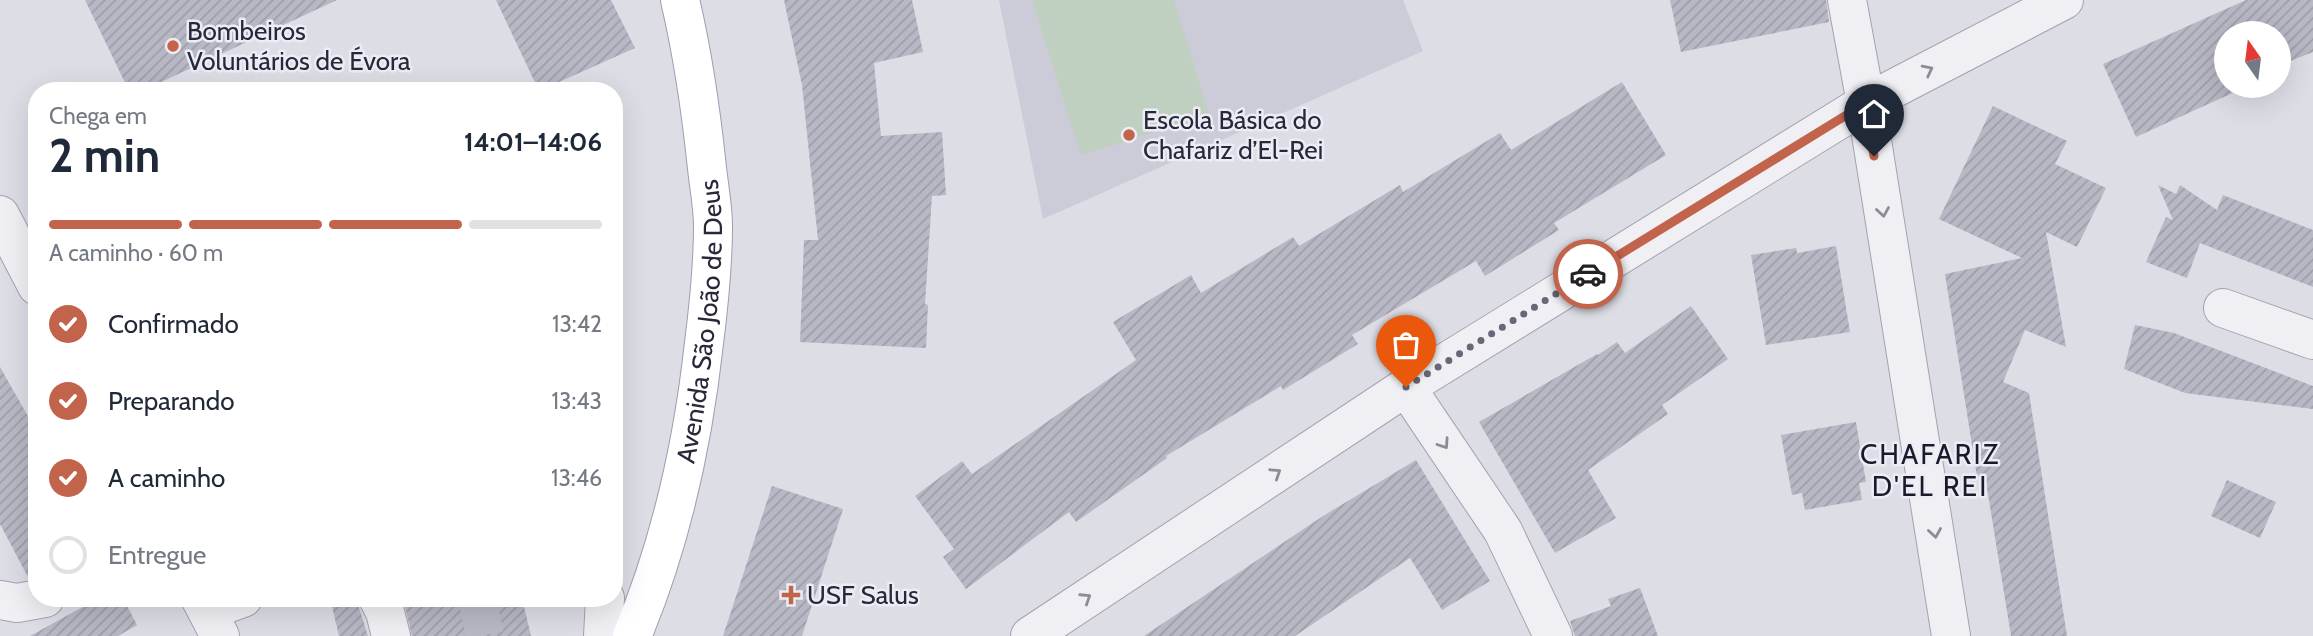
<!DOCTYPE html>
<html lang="pt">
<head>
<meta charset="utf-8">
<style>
	:root { --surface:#fff; --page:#f6f6f7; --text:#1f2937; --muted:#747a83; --line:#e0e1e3; --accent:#c2634b }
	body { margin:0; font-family:Cabin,sans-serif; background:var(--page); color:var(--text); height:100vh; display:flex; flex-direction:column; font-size:26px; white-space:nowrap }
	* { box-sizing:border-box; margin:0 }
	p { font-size:23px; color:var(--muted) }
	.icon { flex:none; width:38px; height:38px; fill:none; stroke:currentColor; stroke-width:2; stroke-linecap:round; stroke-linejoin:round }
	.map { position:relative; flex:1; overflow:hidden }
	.details { position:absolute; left:28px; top:82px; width:595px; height:525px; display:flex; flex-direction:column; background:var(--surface); border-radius:28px; box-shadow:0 7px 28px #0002 }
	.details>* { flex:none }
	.needle { width:46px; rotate:346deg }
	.controls { position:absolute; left:2214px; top:21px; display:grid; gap:14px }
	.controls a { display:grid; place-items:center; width:77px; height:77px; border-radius:50%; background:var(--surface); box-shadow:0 7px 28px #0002; font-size:35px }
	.pin { position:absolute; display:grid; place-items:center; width:60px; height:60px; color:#fff; margin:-72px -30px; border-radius:50% 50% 50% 0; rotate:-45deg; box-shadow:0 0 7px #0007 }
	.pin .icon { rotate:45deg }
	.courier { position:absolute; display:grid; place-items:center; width:70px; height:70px; margin:-35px; border:5px solid #c2634b; border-radius:50%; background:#fff; color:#222; box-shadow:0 2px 9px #0007 }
	.summary em { font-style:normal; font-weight:700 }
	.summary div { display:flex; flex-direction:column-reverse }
	.summary { display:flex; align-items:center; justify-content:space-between; height:119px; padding:0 21px }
	h1 { font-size:46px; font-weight:700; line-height:52px }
	.bar { display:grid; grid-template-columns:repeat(4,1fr); gap:10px 7px; align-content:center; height:84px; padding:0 21px }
	.bar i { height:9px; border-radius:5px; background:var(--line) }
	.bar .current { background:var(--accent) }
	.bar p { grid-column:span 4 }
	ol { padding:0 21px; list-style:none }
	li { display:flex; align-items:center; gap:21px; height:77px }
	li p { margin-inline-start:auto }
	li .icon { padding:7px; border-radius:50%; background:var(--accent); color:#fff; stroke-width:4 }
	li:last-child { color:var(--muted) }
	li i { width:38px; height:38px; border:4px solid var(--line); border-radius:50% }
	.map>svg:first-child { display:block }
	.built { fill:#cbccd7 }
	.green { fill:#bfcfc0 }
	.building { fill:url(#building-hatch) }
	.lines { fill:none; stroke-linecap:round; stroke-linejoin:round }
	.minor-tunnel { stroke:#b9b9c4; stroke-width:38; stroke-dasharray:38 19; stroke-linecap:butt }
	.minor-casing { stroke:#a3a3af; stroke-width:40 }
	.major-casing { stroke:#9d9eb0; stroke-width:40 }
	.minor { stroke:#efeff4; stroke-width:38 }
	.major { stroke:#fff; stroke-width:38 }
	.oneway { stroke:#8c8c98 }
	.done { stroke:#676777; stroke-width:7; stroke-dasharray:0 12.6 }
	.route { stroke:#c2634b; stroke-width:9 }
	.poi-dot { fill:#c2634b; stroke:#ecedf4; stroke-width:2.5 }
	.labels { text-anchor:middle; stroke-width:5; stroke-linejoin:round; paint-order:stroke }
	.poi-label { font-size:26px; fill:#28283b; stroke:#ecedf4; text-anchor:start }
	.street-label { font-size:26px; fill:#28283b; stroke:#ecedf4 }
	.neighbourhood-label { font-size:28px; letter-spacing:2px; fill:#1a1a2c; stroke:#ecedf4 }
</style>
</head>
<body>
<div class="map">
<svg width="2313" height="636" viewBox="0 0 2313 636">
	<defs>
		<pattern id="building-hatch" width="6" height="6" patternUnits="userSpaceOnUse" patternTransform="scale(1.75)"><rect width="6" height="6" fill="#b8b8c5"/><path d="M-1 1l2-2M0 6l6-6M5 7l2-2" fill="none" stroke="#9e9eaa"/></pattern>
	</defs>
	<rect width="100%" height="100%" fill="#dddde6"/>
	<path class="built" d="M 999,0 L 1403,0 L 1423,51 L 1043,219 Z"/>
	<path class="green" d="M 1032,0 L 1174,0 L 1209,115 L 1081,155 Z"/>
	<path class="building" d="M 85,0 L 337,0 L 142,91 L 129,91 Z
		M 496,0 L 611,0 L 635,48 L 539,91 Z
		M 784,0 L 912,0 L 923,52 L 874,63 L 881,136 L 942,132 L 946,195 L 932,196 L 925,304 L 928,305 L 926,348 L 800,342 L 804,240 L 818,240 L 802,85 Z
		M 1670,0 L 1826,0 L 1829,22 L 1681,52 Z
		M 2246,0 L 2313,0 L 2313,52 L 2278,66 L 2278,33 L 2226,33 L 2226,86 L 2237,86 L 2239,90 L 2136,137 L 2103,64 Z
		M 1622,82 L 1666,155 L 1554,223 L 1559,230 L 1485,276 L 1476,261 L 1352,335 L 1358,344 L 1283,390 L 1281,386 L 1166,456 L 1167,458 L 1076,522 L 1069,512 L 966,589 L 943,557 L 954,549 L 915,496 L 962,461 L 972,474 L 1136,360 L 1113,322 L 1191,275 L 1201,293 L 1293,237 L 1299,246 L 1400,185 L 1403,192 L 1500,133 L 1511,150 Z
		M 1993,106 L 2067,141 L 2055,164 L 2106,188 L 2077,247 L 2046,232 L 2066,347 L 2025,330 L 2003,382 L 2029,393 L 2067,636 L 2011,636 L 1985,476 L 1977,477 L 1945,274 L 2022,258 L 1939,219 Z
		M 2158,185 L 2176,194 L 2180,185 L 2217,210 L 2223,195 L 2313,230 L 2313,287 L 2200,243 L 2187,278 L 2146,262 L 2166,217 L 2173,220 Z
		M 1836,246 L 1850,332 L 1766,345 L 1751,255 L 1796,248 L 1797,253 Z
		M 1691,306 L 1728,359 L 1662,405 L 1668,414 L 1588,470 L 1616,518 L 1555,553 L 1479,422 L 1597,354 L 1598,355 L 1617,342 L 1625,353 Z
		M 2135,325 L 2174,333 L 2313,386 L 2313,409 L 2185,393 L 2124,369 Z
		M 0,367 L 37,432 L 37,577 L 29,579 L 0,524 Z
		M 1856,422 L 1866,482 L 1859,483 L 1862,500 L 1805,510 L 1802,493 L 1792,495 L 1781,435 Z
		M 1416,460 L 1490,581 L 1442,610 L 1410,558 L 1295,636 L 1144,636 L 1323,516 Z
		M 2227,480 L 2276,502 L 2260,538 L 2211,516 Z
		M 772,486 L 843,509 L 802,636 L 723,636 Z
		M 1640,588 L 1658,636 L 1575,636 L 1570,621 L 1611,606 L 1608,599 Z
		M 99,598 L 123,598 L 137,625 L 118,636 L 30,636 Z
		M 330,598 L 356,598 L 368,636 L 339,636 Z
		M 403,598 L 522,598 L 531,636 L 412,636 Z"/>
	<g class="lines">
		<path class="minor-tunnel" d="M 477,598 L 485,636"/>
		<defs>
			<path id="minor" d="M 1847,0 L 1866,103 L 1951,636
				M 0,215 L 37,286
				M 2223,308 L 2313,340
				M 1406,387 L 1503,531 L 1553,636
				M 200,598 L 220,636
				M 378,598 L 385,612 L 391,636
				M 0,600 L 17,603 L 45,598
				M 207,611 L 243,598
				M 603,636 L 605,598
				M 1030,636 L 1406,387 L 1866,103 L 2064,0"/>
			<g id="major">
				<path id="s1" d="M 632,636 C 671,543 693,443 704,343 C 709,304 713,265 713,226 C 713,207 709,187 707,168 C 701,111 693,55 680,0"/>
			</g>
		</defs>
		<use href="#minor" class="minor-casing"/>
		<use href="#major" class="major-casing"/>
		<use href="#minor" class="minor"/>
		<use href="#major" class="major"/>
	</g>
	<defs><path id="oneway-chevron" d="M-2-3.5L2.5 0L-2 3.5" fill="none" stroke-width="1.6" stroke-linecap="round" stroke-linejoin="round" transform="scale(1.75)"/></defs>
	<g class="oneway">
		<use href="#oneway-chevron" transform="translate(1928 70) rotate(-27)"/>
		<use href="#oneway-chevron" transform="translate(1883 212) rotate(81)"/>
		<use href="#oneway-chevron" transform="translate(1444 444) rotate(56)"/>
		<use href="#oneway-chevron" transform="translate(1276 473) rotate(-33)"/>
		<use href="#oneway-chevron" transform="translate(1935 533) rotate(81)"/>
		<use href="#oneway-chevron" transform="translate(1086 598) rotate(-33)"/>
	</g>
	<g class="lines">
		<path class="done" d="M 1406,387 L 1588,274"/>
		<path class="route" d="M 1588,274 L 1866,103 L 1874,156"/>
	</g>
	<g class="poi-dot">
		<circle cx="173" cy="46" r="7"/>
		<circle cx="1129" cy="135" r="7"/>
		<path d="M787.5 584.5h7v7h7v7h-7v7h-7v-7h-7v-7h7z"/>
	</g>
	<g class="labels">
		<g class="poi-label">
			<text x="187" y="40">Bombeiros<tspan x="187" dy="30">Voluntários de Évora</tspan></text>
			<text x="1143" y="129">Escola Básica do<tspan x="1143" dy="30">Chafariz d’El-Rei</tspan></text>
			<text x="807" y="604">USF Salus</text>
		</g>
		<g class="street-label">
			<text dy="9" stroke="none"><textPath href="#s1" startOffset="324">Avenida São João de Deus</textPath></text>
		</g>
		<g class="neighbourhood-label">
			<text x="1930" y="464">CHAFARIZ<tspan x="1930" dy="32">D'EL REI</tspan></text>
		</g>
	</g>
</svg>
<div class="controls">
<a><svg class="needle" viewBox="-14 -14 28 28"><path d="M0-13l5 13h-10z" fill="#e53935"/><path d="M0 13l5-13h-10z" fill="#747a83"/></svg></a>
</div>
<div class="pin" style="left:1406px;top:387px;background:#ea580c"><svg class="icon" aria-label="bag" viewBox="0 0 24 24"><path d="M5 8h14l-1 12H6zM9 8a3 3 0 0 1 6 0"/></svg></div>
<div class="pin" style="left:1874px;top:156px;background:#1f2937"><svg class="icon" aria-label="home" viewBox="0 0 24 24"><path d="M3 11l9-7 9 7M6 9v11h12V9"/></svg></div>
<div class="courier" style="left:1588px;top:274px"><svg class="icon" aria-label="car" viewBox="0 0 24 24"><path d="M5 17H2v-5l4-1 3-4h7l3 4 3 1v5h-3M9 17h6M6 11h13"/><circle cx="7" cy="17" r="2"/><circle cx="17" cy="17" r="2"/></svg></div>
<section class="details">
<div class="summary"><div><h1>2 min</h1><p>Chega em</p></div><em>14:01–14:06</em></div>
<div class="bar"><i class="current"></i><i class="current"></i><i class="current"></i><i></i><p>A caminho · 60 m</p></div>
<ol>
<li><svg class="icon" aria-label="check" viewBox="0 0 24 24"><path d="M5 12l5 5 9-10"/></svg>Confirmado<p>13:42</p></li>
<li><svg class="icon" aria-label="check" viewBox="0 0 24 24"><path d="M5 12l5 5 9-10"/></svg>Preparando<p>13:43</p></li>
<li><svg class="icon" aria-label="check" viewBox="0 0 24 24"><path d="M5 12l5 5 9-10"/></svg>A caminho<p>13:46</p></li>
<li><i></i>Entregue</li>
</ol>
</section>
</div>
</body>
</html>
